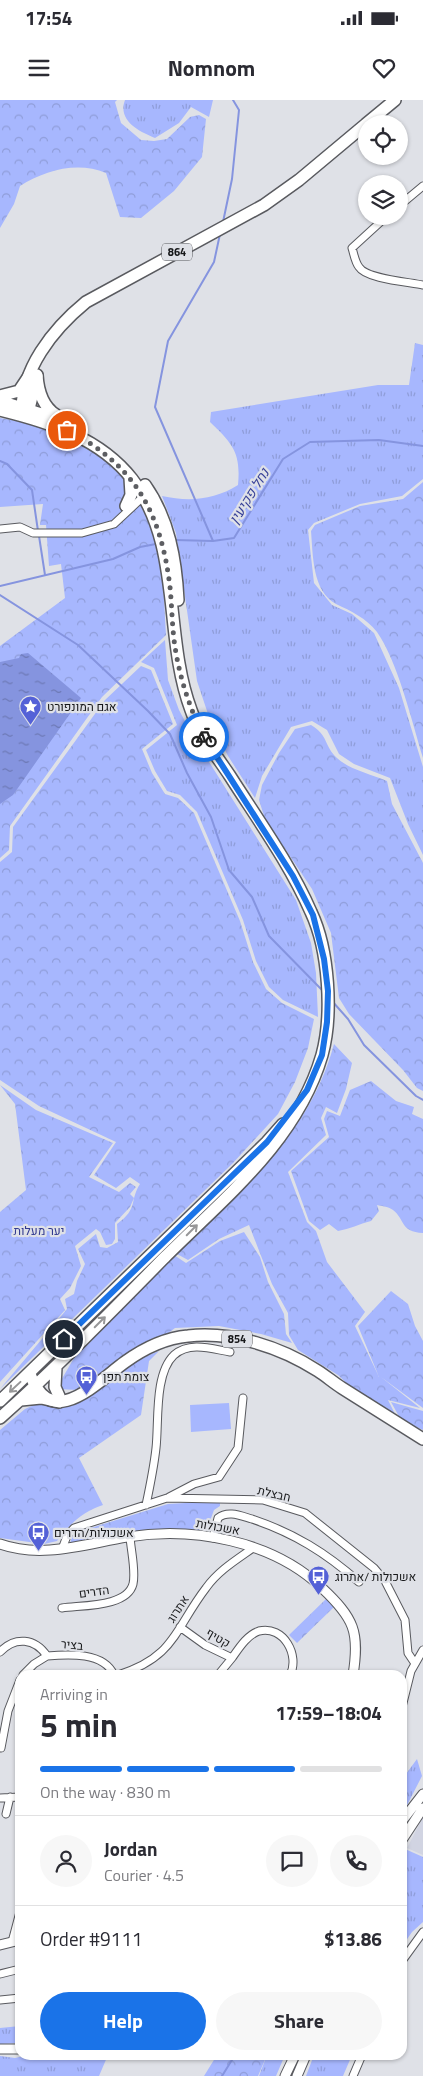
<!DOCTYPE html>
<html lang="en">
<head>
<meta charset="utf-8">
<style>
	:root { --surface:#fff; --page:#f7f7f7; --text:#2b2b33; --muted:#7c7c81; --line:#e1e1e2; --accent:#1a73e8 }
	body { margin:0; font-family:"Titillium Web",Heebo,sans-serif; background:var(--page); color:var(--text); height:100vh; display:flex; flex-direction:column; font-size:19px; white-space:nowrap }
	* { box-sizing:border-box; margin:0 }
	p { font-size:16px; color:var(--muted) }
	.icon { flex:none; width:28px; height:28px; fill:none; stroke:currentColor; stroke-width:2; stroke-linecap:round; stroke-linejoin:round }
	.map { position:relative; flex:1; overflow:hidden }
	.side { position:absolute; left:15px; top:1570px; width:392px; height:390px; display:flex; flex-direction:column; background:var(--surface); border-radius:15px; box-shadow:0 1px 4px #0004 }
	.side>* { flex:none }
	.buttons { position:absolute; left:358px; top:15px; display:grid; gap:10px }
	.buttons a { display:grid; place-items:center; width:50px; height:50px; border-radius:50%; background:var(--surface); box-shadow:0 1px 4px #0004; font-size:25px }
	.pin { position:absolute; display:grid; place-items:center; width:42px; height:42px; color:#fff; margin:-21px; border:2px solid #fff; border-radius:50%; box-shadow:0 1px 5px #0007 }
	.courier { position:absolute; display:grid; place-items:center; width:50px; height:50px; margin:-25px; border:4px solid #1a73e8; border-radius:50%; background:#fff; color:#222; box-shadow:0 1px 6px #0007 }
	.head em { font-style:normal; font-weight:700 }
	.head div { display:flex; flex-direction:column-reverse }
	.head { display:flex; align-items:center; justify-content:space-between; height:85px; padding:0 25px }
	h1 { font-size:32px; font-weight:700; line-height:38px }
	.bar { display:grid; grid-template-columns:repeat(4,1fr); gap:8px 5px; align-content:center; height:60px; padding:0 25px }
	.bar i { height:6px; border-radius:4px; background:var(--line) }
	.bar .current { background:var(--accent) }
	.bar p { grid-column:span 4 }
	.line { display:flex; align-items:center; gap:12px; padding:0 25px; border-top:1px solid var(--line) }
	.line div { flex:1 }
	.round { display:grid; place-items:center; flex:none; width:52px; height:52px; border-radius:26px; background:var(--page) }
	.action { display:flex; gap:10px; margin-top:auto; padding:10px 25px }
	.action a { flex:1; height:58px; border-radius:30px; background:var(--accent); color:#fff; font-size:20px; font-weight:700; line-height:58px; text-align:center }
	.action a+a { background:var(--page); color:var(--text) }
	.status { display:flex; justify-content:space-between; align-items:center; height:35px; padding:0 25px; background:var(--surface); direction:ltr }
	.status svg { height:14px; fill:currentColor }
	header { display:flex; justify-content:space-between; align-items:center; height:65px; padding:0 25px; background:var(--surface); font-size:22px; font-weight:700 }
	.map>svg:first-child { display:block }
	.built { fill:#d1d4e2 }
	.grass { fill:url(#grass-tufts) }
	.forest { fill:url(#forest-crowns) }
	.pitch { fill:#a7b7fe }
	.water { fill:url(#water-ripples) }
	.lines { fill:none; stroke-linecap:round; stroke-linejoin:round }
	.stream { stroke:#8594df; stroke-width:2 }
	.minor-casing { stroke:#595a5f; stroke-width:9 }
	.tertiary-casing { stroke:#595a5f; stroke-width:11 }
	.primary-casing { stroke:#595a5f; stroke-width:14 }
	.trunk-casing { stroke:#595a5f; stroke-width:14 }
	.minor { stroke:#fff; stroke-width:7 }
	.tertiary { stroke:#fff; stroke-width:9 }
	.primary { stroke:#fff; stroke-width:11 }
	.trunk { stroke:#fff; stroke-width:11 }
	.oneway { stroke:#979798 }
	.done { stroke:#5d5e62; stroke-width:5; stroke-dasharray:0 9 }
	.route { stroke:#1a73e8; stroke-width:6 }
	.labels { text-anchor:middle; stroke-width:4.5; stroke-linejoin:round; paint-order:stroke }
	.shield { fill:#dfe1e7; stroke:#535458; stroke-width:1 }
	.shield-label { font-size:11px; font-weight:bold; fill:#17181a }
	.poi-label { font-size:12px; fill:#17181a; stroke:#dfe1e7; text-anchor:start }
	.park-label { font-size:12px; fill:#323a90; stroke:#dfe1e7 }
	.street-label { font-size:12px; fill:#17181a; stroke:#dfe1e7 }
	.water-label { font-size:14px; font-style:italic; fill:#384299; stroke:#dfe1e7 }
</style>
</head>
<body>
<div class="status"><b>17:54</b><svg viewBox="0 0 49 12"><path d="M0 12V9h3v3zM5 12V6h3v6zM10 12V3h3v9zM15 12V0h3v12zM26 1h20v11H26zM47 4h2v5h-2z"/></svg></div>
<header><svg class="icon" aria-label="menu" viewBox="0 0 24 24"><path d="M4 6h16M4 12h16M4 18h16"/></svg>Nomnom<svg class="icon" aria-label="heart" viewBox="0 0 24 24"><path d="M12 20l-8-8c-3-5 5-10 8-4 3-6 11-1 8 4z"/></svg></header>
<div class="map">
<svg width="423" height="1976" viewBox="0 0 423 1976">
	<defs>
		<pattern id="grass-tufts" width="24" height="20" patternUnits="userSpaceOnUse" patternTransform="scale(1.25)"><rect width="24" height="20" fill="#a7b7fe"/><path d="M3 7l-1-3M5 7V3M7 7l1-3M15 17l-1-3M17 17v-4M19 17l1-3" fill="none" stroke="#8f9dd9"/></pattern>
		<pattern id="forest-crowns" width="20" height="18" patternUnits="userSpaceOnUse" patternTransform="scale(1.25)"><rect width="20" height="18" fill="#a7b7fe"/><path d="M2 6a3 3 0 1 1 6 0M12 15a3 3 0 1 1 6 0" fill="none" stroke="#8f9dd9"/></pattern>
		<pattern id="water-ripples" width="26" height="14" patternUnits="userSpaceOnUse" patternTransform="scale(1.25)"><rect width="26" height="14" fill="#8594df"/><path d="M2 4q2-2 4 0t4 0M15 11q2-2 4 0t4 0" fill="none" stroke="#6c78b4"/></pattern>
	</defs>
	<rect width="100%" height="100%" fill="#dfe1e7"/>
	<path class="built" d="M 423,1717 L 423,1755 L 407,1748 Z"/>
	<path class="grass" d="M 125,0 L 213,0 L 209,17 L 191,7 L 179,23 L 155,38 C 140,32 117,21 125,0 Z
		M 415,243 L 423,245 L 423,379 L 402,396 L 360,404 L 314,423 L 308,430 L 314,483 L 332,505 L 352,514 L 374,533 L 399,588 L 423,667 L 423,755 L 408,724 L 390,678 L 354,664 L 339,654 L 327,630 L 312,621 L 291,627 L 262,676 L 255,698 L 228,656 L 211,623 L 197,581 L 176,433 L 162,396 C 189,402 214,400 238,385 C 241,353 233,344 210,322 L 211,312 L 378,285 L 409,285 Z
		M 165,540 L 168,580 L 179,610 L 194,638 L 296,800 L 311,843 L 316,873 L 318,917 L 283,900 L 269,887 L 256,861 L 243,820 L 197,712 L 180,695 L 167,691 L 155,671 L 146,650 L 177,625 L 154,568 L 141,562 Z
		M 417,1659 L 422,1676 L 403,1713 L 403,1678 Z
		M 405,1749 L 423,1757 L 423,1822 L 412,1832 L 403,1845 L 402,1754 Z
		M 20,1926 L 20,1943 L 0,1944 L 0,1928 Z
		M 28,1955 L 108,1955 L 99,1976 L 0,1976 L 0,1956 L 15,1958 Z
		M 267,1955 L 285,1955 L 276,1976 L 259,1976 Z
		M 314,1955 L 352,1955 L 343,1976 L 306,1976 Z"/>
	<path class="forest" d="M 0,0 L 117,0 L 115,2 L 121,23 L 141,40 L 154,41 L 167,39 L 190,17 L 199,15 L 206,19 L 202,57 L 174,91 L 141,118 L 120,117 L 106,73 C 78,61 45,70 20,86 L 14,104 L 0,128 Z
		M 0,318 C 15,321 31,322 45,327 C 98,344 141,385 156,440 C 164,470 164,503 166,535 L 102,597 L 10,726 L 9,750 L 0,758 L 0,546 L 65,498 L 61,464 L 49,466 L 46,425 L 40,425 L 43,404 L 0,407 Z
		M 423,382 L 423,658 C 412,622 398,562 377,532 C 366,518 351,511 336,504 C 312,491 313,455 311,431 L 315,425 L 360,406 L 403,399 Z
		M 141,566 L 151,570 L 173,624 L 142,649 L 152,673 L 165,694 L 178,698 L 194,713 L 240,821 L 253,862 L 266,889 L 282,903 L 314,919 L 308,948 L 295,982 L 278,1014 L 233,1063 L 0,1289 L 67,1209 L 65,1199 L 74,1194 L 77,1181 L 85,1164 L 78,1149 L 96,1134 L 100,1147 L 107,1148 L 118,1142 L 117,1124 C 139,1108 129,1101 140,1084 L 130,1077 L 116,1088 L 94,1075 L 116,1042 L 39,1006 L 0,980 L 0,762 L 12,752 L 13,727 L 105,600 Z
		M 311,625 C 329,636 324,646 337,658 C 350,670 371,674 387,681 L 392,704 L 423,763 L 423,991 L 417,988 L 403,970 L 349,914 L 339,898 L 331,833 L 312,789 L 265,719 L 259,700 L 262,685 L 279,653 L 295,629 Z
		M 334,944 L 352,963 L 346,989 L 337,1013 L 326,1007 L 321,1018 L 326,1035 L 288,1072 L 307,1122 L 316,1131 L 327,1162 L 365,1212 L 355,1226 L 379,1277 L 358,1226 L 391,1191 L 408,1204 L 415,1226 L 423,1241 L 423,1308 L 381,1277 L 420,1308 L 388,1300 L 397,1318 L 363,1299 L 338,1275 L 298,1250 L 289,1235 L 288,1213 L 272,1184 L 249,1125 L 219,1139 L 188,1160 L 177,1154 C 241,1087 309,1037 334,944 Z
		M 371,981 L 396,1001 L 414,1007 L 412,1014 L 423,1019 L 423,1133 C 400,1132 405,1119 393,1110 C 389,1107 382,1106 377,1105 L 379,1111 L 371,1121 C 359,1124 350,1129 338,1131 L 329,1124 L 320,1130 L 309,1121 L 291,1071 L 329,1037 L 324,1019 L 327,1011 L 340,1016 L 350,990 Z
		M 0,985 L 36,1010 L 113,1043 L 89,1077 L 119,1092 L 130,1083 L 136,1087 L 130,1094 L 134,1098 L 130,1107 L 115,1123 L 115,1139 L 112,1144 L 106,1145 L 100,1132 L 96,1129 L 75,1146 L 81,1166 L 70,1188 L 60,1199 L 65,1210 L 0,1282 L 0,1112 L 26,1090 L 15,1004 Z
		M 244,1132 L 260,1157 L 268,1182 L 284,1214 L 286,1234 L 292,1243 L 261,1234 L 219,1226 L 175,1228 L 151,1246 L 128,1256 L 90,1280 L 79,1290 L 56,1289 L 74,1258 L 174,1155 L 186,1163 L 220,1141 Z
		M 159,1251 L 149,1261 L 141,1315 L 79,1358 L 103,1405 C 83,1411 69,1425 57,1441 L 44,1444 L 0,1438 L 0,1330 L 25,1309 L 36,1304 L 71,1306 L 82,1301 L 137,1260 Z
		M 391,1302 L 423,1311 L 423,1330 L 401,1320 Z
		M 220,1401 L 220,1406 L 214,1410 L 206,1432 C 160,1426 115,1434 70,1444 L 72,1436 L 81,1431 L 168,1404 Z
		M 326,1499 L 334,1507 L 297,1543 L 289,1535 Z
		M 217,1955 L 267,1955 L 258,1976 L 204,1976 Z"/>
	<path class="pitch" d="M 229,1303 L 231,1329 L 191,1332 L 190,1305 Z"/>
	<path class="water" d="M 28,553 L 81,598 L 13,695 L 0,704 L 0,562 L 19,558 L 21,554 Z"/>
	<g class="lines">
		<path class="stream" d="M 223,122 L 232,79 L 239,10 L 233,0
			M 0,361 L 7,364 L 32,390 L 38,431
			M 39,436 L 45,475
			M 175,440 L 213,441 L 234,438 L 283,359 L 310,342 L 379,340 L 423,346
			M 213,441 L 155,307 L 168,241 L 214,162 L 220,134
			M 0,486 L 113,459 L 140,447 L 156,444
			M 0,495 L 78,545 L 148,611 L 170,634 L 187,673 L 211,717 L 229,770 L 252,797 L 269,836 L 322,890
			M 332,901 L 348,919 L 364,945 L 416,996 L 423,1000
			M 222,1976 L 235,1955"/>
		<defs>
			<path id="minor" d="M 399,106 L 423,86
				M 387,116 L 352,148 C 354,154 355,162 359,167 C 366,179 409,182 423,185
				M 0,429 L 20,427 L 33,433 L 82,433 L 114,424 L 145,395
				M 169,1397 L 194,1384 L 219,1377 L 238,1348 L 243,1298
				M 146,1405 C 150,1386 154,1367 156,1348 C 159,1322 154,1274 174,1255 C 190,1241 212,1249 230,1252
				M 213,1438 L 218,1418 C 228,1410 241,1416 252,1419 C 294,1433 326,1453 359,1482
				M 62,1449 L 67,1436 L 74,1428 L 167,1398 L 263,1400 L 305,1413 L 374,1468 L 385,1481 L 405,1520 L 408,1553 L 414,1562
				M 62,1508 C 83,1505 127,1507 133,1484 C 136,1471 131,1451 130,1437
				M 180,1527 L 205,1545 L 232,1558 C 239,1548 247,1535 259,1531 C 284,1525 300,1556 290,1575
				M 0,1552 C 15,1536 35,1538 47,1556 C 69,1554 104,1552 114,1575
				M 23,1575 L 34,1564 L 47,1556
				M 118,1575 C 175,1557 174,1530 206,1488 C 218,1471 236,1460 253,1448
				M 218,1575 L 232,1558
				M 402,1607 L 411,1571 L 423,1550
				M 1,1648 L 8,1611 L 20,1580
				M 0,1698 L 20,1697
				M 6,1714 L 10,1697
				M 12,1842 L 20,1812
				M 402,1861 L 423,1832
				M 0,1874 L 20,1869
				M 0,1900 L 20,1898
				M 353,1976 L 362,1955"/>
			<path id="tertiary" d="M 0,1444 C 41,1459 85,1444 127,1437 C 193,1426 273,1441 322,1488 C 354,1518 360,1532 353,1575
				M 402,1721 L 423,1694
				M 402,1740 L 423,1708
				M 0,1845 L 20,1840
				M 0,1949 L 20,1949
				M 285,1976 L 295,1955
				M 297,1976 L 306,1955"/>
			<path id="primary" d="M 366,24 L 395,0
				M 22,315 C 20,270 53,229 86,202 L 264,105 L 299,80 L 366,24
				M 22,315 L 29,309 L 37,276
				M 30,1274 C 51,1332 96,1283 125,1262 C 143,1249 166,1238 188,1236 C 232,1231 281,1247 318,1271 C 326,1276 334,1283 342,1288 C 369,1305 396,1322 423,1339"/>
			<path id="trunk" d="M 37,275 C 38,291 42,306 56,315
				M 0,296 L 19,291 L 31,273
				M 0,301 L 70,323
				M 0,310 C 49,322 100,338 132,379 C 183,446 163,535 191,610 C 199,634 216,655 230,676 C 258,720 290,764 311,812 C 329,850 333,915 322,955 C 297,1041 224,1098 164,1158 C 110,1213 57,1267 0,1318
				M 145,385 C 169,419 176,460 178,500
				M 126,406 L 131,395 L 130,378
				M 56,1267 L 55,1287 L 59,1296
				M 21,1300 L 41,1298 L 59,1302
				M 0,1301 L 267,1042 L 283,1024"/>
		</defs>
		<use href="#minor" class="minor-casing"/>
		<use href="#tertiary" class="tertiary-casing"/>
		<use href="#primary" class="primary-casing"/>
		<use href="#trunk" class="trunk-casing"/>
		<use href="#minor" class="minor"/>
		<use href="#tertiary" class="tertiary"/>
		<use href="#primary" class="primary"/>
		<use href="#trunk" class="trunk"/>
	</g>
	<defs><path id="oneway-shaft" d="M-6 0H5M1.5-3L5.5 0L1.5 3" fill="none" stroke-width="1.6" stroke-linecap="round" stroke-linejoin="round" transform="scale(1.25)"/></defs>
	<g class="oneway">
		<use href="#oneway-shaft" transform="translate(192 1130) rotate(-45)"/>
		<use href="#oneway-shaft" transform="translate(100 1222) rotate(-45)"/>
		<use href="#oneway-shaft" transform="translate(15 1287) rotate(137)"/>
	</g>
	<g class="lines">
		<path class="done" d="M 67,330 C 135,365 161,412 170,487 C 172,507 172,527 175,547 C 180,579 190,609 204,637"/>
		<path class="route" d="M 64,1239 L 267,1042 L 307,990 L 322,955 L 327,922 L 328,891 L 324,859 L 313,815 L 293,776 L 204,637"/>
	</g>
	<defs>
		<symbol id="sight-pin" viewBox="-11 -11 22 30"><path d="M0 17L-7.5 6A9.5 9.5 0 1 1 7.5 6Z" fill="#5461d7" stroke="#dfe1e7"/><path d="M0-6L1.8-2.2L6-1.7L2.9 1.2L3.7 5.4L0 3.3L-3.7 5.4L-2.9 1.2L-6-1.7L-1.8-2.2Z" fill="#fff"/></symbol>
		<symbol id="bus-pin" viewBox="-11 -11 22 30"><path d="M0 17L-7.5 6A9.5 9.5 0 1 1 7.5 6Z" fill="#5461d7" stroke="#dfe1e7"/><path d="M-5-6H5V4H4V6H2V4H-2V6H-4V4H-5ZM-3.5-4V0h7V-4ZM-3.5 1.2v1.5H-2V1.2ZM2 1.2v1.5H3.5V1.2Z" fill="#fff"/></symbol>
	</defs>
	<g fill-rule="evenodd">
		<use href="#sight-pin" x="18" y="594" width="25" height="34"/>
		<use href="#bus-pin" x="74" y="1264" width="25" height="34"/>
		<use href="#bus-pin" x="26" y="1420" width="25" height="34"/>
		<use href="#bus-pin" x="306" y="1464" width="25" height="34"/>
	</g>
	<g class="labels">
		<g class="shield">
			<rect x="162" y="143.5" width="30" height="17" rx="4"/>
			<rect x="222" y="1230.5" width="30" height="17" rx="4"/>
		</g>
		<g class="shield-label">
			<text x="177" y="156">864</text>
			<text x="237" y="1243">854</text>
		</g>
		<g class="poi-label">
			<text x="47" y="611">אגם המונפורט</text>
			<text x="103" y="1281">צומת תפן</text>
			<text x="54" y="1437">אשכולות/הדרים</text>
			<text x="335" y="1481">אשכולות /אתרוג</text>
		</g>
		<g class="park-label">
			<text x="39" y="1135">יער מעלות</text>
		</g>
		<g class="street-label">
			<text transform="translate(274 1394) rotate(13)" y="4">חבצלת</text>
			<text transform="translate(218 1427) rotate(10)" y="4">אשכולות</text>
			<text transform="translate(94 1492) rotate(-8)" y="4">הדרים</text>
			<text transform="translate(178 1509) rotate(-57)" y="4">אתרוג</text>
			<text transform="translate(218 1538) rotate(30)" y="4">קטיף</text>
			<text transform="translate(72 1545) rotate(5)" y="4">בציר</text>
		</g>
		<g class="water-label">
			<text transform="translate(249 396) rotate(-58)" y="5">נחל פקיעין</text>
		</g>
	</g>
</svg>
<div class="buttons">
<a><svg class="icon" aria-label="locate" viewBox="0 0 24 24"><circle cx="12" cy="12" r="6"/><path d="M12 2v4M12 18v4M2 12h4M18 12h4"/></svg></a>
<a><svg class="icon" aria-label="layers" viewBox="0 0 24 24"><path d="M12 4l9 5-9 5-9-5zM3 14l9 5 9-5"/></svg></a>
</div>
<div class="pin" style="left:67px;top:330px;background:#ea580c"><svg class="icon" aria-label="bag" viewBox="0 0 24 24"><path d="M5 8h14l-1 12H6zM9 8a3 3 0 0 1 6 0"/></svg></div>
<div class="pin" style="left:64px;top:1239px;background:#1f2937"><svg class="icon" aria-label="home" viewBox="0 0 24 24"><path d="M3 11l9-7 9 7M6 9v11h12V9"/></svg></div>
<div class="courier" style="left:204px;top:637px"><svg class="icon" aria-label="bike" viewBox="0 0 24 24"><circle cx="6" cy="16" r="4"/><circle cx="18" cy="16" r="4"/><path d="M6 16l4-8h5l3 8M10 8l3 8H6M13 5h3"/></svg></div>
<section class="side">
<div class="head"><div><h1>5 min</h1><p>Arriving in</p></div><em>17:59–18:04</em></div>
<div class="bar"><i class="current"></i><i class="current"></i><i class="current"></i><i></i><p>On the way · 830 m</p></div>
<div class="line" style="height:90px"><a class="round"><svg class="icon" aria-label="person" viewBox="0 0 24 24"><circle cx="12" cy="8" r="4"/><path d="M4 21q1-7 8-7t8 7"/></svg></a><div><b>Jordan</b><p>Courier · 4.5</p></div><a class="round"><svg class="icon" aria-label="chat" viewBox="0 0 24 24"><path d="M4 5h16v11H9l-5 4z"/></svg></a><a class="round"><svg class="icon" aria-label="phone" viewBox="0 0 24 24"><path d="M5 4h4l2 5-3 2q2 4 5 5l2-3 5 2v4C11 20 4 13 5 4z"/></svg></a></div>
<div class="line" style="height:65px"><div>Order #9111</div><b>$13.86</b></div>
<div class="action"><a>Help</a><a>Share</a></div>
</section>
</div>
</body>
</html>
